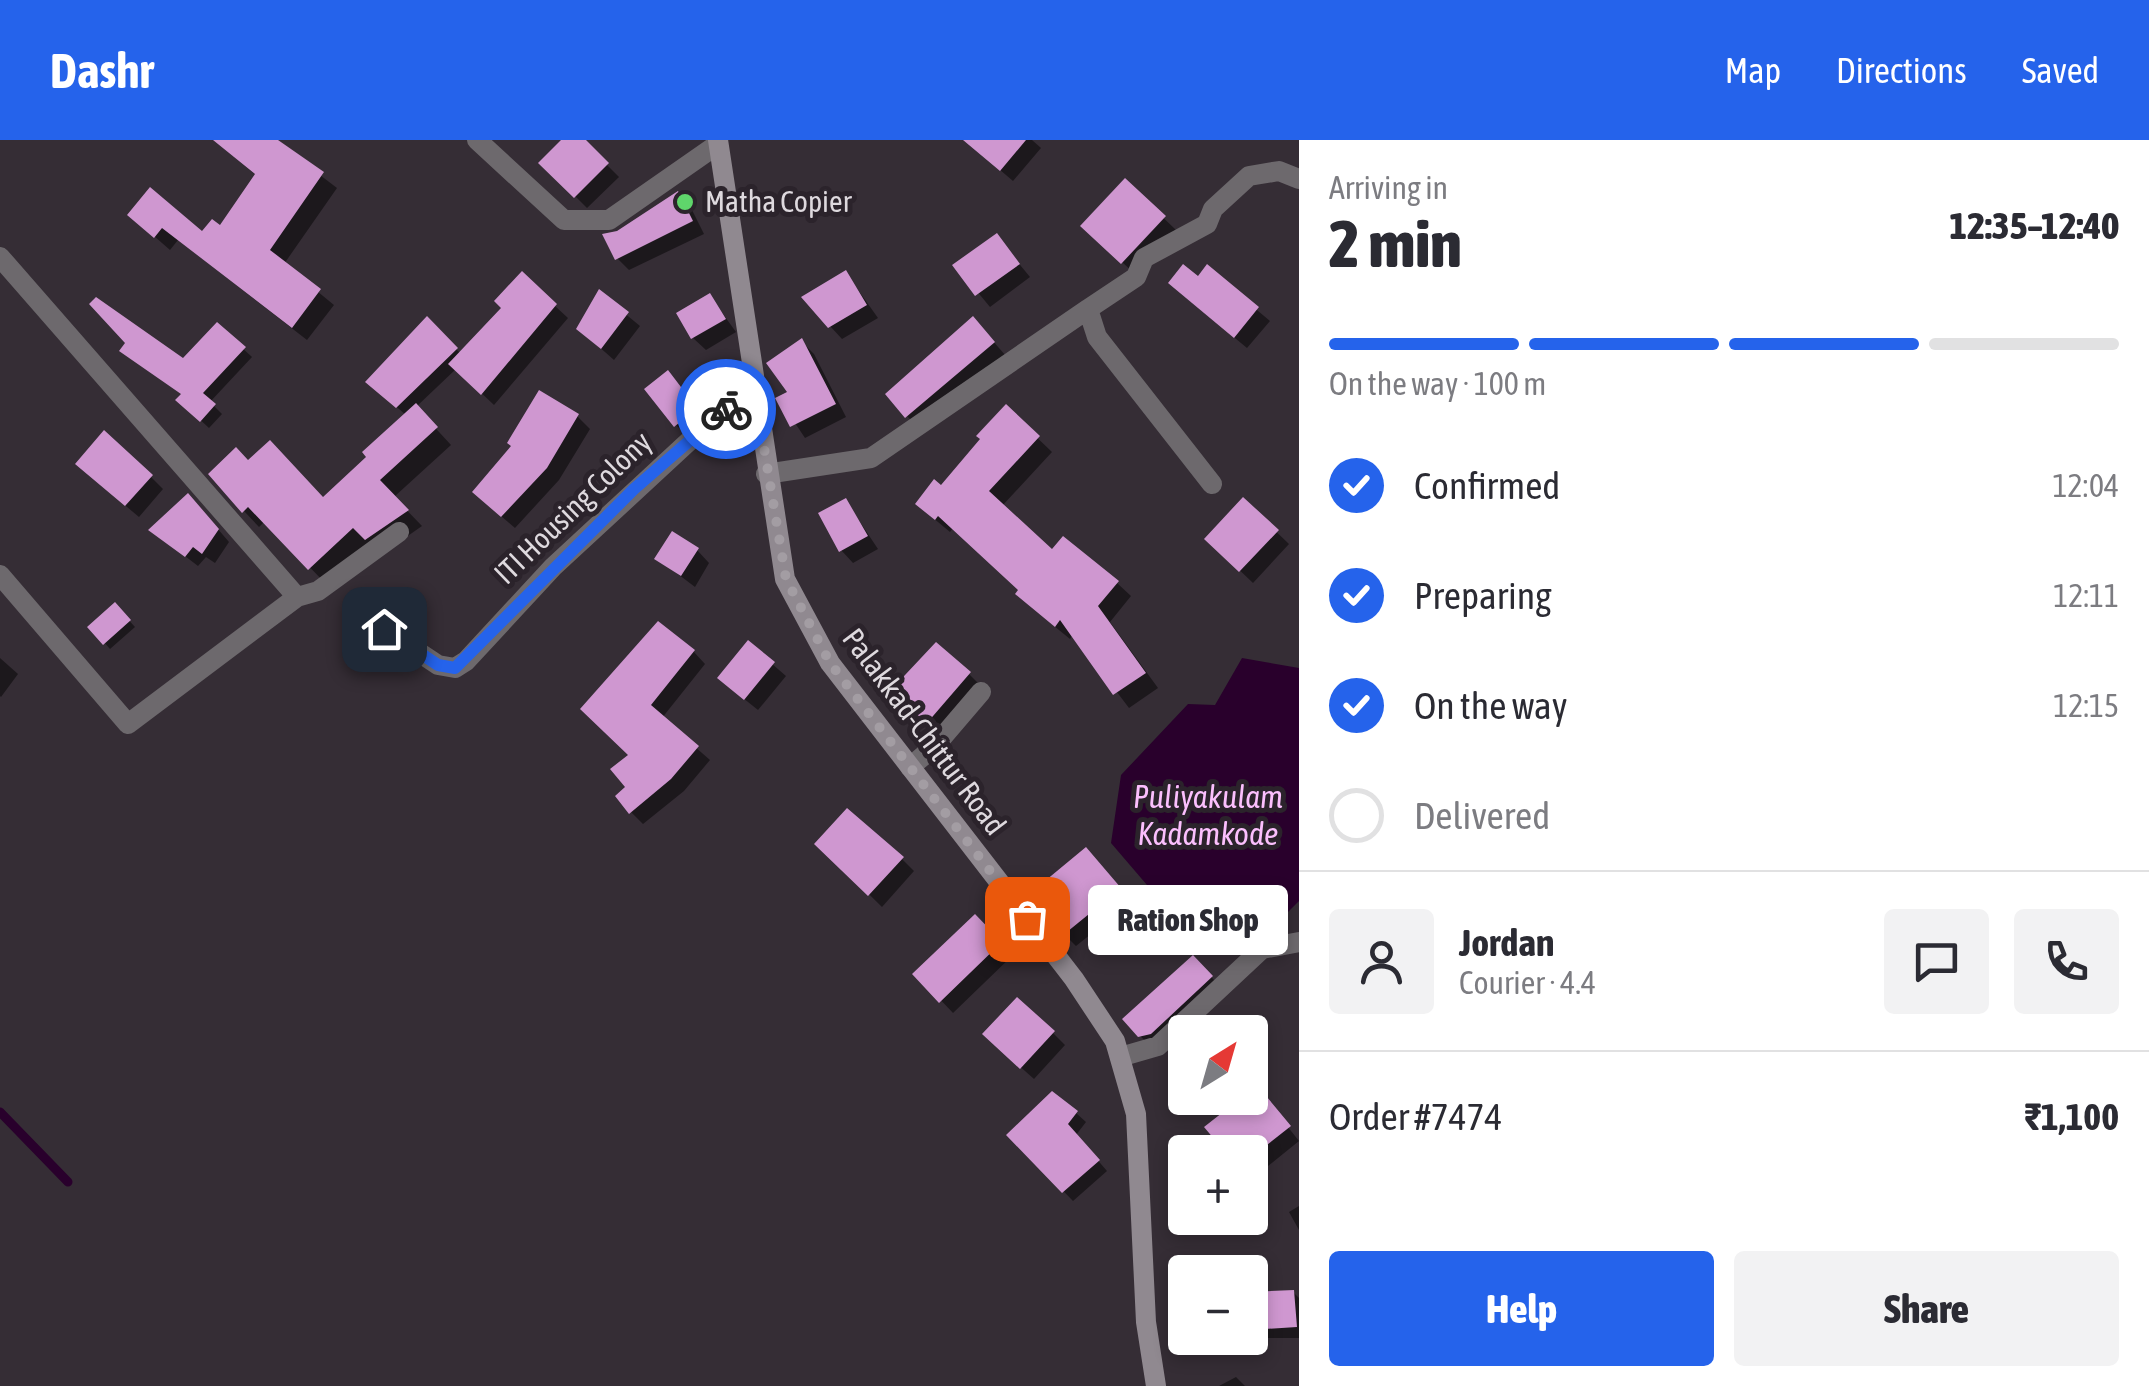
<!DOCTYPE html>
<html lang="en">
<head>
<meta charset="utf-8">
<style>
	:root { --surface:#fff; --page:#f2f2f3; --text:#2b2b33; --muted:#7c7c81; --line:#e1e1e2; --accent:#2563eb }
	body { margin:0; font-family:"Asap Condensed",sans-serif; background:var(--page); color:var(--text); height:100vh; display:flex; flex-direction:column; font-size:38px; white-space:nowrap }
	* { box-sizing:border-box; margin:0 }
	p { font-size:32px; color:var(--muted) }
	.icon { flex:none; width:55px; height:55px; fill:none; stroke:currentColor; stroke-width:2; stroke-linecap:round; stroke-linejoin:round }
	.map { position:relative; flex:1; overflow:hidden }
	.panel { display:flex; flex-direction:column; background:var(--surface); width:850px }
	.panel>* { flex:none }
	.needle { width:65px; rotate:37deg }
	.buttons { position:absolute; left:1168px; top:875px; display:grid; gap:20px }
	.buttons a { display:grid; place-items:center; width:100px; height:100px; border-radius:10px; background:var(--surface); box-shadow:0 5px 15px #0003; font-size:50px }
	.pin { position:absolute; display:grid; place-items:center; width:85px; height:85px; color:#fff; margin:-42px; border-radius:20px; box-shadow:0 5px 15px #0006 }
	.courier { position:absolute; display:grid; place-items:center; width:100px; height:100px; margin:-50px; border:8px solid #2563eb; border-radius:50%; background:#fff; color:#222; box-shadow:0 2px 12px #0007 }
	.bubble { position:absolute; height:70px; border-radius:10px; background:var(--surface); box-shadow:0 5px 15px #0003; font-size:32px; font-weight:800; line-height:70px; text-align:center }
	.summary em { font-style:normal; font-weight:800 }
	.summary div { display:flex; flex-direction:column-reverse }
	.summary { display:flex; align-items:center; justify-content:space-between; height:170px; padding:0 30px }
	h1 { font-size:65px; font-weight:800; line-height:75px }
	.bar { display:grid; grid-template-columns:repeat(4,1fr); gap:15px 10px; align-content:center; height:120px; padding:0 30px }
	.bar i { height:12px; border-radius:8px; background:var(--line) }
	.bar .selected { background:var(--accent) }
	.bar p { grid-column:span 4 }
	.line { display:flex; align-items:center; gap:25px; padding:0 30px; border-top:2px solid var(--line) }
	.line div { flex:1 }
	.round { display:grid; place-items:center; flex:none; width:105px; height:105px; border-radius:10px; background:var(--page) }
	ol { padding:0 30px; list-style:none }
	li { display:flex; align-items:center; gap:30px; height:110px }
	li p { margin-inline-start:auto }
	li .icon { padding:10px; border-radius:50%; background:var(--accent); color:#fff; stroke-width:4 }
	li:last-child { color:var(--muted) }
	li i { width:55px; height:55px; border:5px solid var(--line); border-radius:50% }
	.cta { display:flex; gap:20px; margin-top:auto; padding:20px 30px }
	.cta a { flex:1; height:115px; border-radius:10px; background:var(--accent); color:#fff; font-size:40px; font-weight:800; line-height:115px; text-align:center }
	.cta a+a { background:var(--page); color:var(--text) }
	header { display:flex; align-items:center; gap:60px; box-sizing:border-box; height:140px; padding:0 50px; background:var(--accent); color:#fff }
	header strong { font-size:48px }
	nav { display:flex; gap:55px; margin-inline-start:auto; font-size:35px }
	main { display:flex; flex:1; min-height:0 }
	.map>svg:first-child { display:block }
	.water { fill:#29002c }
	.shadow { fill:#0007 }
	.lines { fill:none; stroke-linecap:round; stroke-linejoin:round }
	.stream { stroke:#29002c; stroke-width:9 }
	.building { fill:#cf97d0 }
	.street { stroke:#6d696d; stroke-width:20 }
	.secondary { stroke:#908990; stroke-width:20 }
	.done { stroke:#a39da3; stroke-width:10; stroke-dasharray:0 18 }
	.route { stroke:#2563eb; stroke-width:12 }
	.poi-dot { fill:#5fd56b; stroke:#2b232b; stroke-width:4 }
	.labels { text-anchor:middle; stroke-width:10; stroke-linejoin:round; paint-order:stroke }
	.poi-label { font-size:30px; fill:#ded9de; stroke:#2b232b; text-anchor:start }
	.street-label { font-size:30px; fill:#ded9de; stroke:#2b232b }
	.water-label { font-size:32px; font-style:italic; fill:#fbbffd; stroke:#2b232b }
</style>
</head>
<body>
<header>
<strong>Dashr</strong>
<nav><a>Map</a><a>Directions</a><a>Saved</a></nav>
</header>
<main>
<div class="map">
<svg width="1299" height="1246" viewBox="0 0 1299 1246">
	<rect width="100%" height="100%" fill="#352d35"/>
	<path class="water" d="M 1242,518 L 1299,528 L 1299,761 L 1264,796 L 1219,795 L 1147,745 L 1111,703 L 1121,635 L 1188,564 L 1215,565 Z"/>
	<path class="shadow" d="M 214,0 L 274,0 L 337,48 L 284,124 L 334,165 L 307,200 L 178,100 L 170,110 L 130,75 L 202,94 L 220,89 L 257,36 Z
		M 564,0 L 582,0 L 619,37 L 587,68 L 542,23 Z
		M 965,0 L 1032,0 L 1041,8 L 1013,41 Z
		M 1125,41 L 1176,90 L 1135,134 L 1096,98 Z
		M 678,54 L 690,66 L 704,94 L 629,130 L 617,118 L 618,94 Z
		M 996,96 L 1030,137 L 990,167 L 956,126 Z
		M 1207,128 L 1270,181 L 1247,208 L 1183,155 Z
		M 846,133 L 878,178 L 842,199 L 830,186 Z
		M 600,153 L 640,186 L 614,220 L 579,189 Z
		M 710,156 L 736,192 L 706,210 L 693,198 Z
		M 555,166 L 568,178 L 494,265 L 456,229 L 416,267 L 451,305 L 394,357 L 422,386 L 382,414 L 326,444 L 265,381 L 259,387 L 244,371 L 249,323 L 324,360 L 370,317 L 406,275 L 378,251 L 427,180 L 461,214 Z
		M 217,185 L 252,217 L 210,262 L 222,274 L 209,288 L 179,260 L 183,255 L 184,221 Z
		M 985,192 L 1006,216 L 919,288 L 907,276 Z
		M 802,202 L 814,214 L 846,277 L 805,298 L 779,259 L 790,253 Z
		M 680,246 L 708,281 L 688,297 L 676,285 Z
		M 1006,268 L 1052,312 L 1002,366 L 1052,413 L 1117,443 L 1131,456 L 1110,482 L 1158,548 L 1129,568 L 1073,494 L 1070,499 L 1032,468 L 1021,451 L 953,388 L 950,392 L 932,377 L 941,348 Z
		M 577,276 L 590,289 L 559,340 L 515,388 L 487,364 Z
		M 90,336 L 151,337 L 163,349 L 139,377 Z
		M 1243,360 L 1289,404 L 1253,443 L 1207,399 Z
		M 846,361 L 878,409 L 853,423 L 841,410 Z
		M 199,367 L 229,402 L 215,423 L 206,417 L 198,426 L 151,390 Z
		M 697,410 L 709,423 L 695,447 L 658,419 Z
		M 115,465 L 135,487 L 110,509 L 91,487 Z
		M 749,504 L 786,536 L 758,570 L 733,550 Z
		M 693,511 L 705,524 L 662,578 L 710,620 L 684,651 L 643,684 L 631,672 L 631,615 L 583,569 Z
		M 0,518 L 18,534 L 1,557 L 0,556 Z
		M 969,534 L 981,546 L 941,593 L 905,563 Z
		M 818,704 L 902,719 L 914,731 L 882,767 Z
		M 1098,722 L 1131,762 L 1076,806 L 1064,794 Z
		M 975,778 L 1012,816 L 953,873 L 916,834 Z
		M 1205,830 L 1223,850 L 1153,908 L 1140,896 Z
		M 1053,893 L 1065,905 L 1034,939 L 998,907 Z
		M 1257,948 L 1299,1001 L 1252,1039 L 1250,1012 L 1228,1012 L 1208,988 Z
		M 1076,973 L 1086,982 L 1076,995 L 1107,1031 L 1073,1061 L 1009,995 Z
		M 1299,1066 L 1299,1090 L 1289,1072 Z
		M 1293,1152 L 1299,1158 L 1299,1198 L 1212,1198 L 1250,1198 L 1250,1155 Z
		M 1236,1237 L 1245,1246 L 1219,1246 Z"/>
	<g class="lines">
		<path class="stream" d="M 0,972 L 68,1042"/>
	</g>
	<path class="building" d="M 213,0 L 278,0 L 324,32 L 270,110 L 321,149 L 292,188 L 162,88 L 154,98 L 127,75 L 150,47 L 202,91 L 212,79 L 220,85 L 255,34 Z
		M 561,0 L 586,0 L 609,23 L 574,58 L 538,23 Z
		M 963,0 L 1026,0 L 1000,31 Z
		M 1125,38 L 1166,76 L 1121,124 L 1080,86 Z
		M 678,51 L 693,81 L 615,120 L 602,94 L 617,91 Z
		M 997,93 L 1020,124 L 975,156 L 952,125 Z
		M 1183,124 L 1198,136 L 1207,124 L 1259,167 L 1234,198 L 1168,143 Z
		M 846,130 L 867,165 L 828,188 L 801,157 Z
		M 522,131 L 557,164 L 481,255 L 448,224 L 501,168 L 494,161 Z
		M 599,149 L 629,172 L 601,209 L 576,189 Z
		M 710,153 L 726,179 L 691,199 L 676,173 Z
		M 96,157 L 183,218 L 217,182 L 246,207 L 203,253 L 216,264 L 200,282 L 175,260 L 181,254 L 119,211 L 125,203 L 89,164 Z
		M 427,176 L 458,208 L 396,268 L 365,242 Z
		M 973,176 L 995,202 L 905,278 L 885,254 Z
		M 802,198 L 836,264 L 790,287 L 775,258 L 787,252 L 766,223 Z
		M 668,230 L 697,268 L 674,287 L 644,249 Z
		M 539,250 L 579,274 L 547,328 L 501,377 L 472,352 L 511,306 L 507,303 Z
		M 416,263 L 438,287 L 380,340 L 409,370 L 365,400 L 353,388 L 308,430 L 248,367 L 242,373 L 208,334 L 236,307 L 248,320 L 270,300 L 323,357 L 366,317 L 362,312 Z
		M 1006,264 L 1040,296 L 989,351 L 1052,409 L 1063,396 L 1119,441 L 1098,466 L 1146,533 L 1113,555 L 1060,480 L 1055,487 L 1015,454 L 1018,450 L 938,376 L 935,380 L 915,364 L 934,339 L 941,345 L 980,299 L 976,296 Z
		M 104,290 L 153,335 L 125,366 L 75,324 Z
		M 188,353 L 219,389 L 202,414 L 193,407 L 185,417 L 148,390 Z
		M 1243,357 L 1279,390 L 1239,432 L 1204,399 Z
		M 846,358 L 868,396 L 839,412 L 818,373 Z
		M 672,391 L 699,408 L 681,436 L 654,419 Z
		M 115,462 L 131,480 L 103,505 L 87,487 Z
		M 658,481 L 695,510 L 651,565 L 699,606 L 671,639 L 629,674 L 615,656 L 625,647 L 610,629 L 628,615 L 580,569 Z
		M 748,500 L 775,522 L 744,560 L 717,538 Z
		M 936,502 L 971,532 L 927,583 L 890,551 Z
		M 847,668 L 904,717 L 868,756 L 814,704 Z
		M 1086,707 L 1121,748 L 1062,796 L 1028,755 Z
		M 975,774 L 1002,802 L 939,863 L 912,834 Z
		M 1193,815 L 1213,836 L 1151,894 L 1138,897 L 1122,879 Z
		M 1017,857 L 1055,891 L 1020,929 L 982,894 Z
		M 1257,945 L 1291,986 L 1258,1012 L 1225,1012 L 1204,987 L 1241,958 L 1250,958 Z
		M 1052,951 L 1078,971 L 1068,984 L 1100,1020 L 1062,1053 L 1006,995 Z
		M 1294,1150 L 1297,1187 L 1250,1190 L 1250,1152 Z"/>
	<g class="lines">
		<path class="street" d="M 477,0 L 564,80 L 609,80 L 718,4
			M 0,117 L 297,457
			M 766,334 L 871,318 L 1088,169
			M 1212,344 L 1097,197 L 1088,169 L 1136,137 L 1144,118 L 1207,84 L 1213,69 L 1249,36 L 1279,31 L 1299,39
			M 0,435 L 128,584 L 297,457 L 318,451 L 399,392
			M 384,489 L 438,525 L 455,528 L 466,521 L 553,427 L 753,242
			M 910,627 L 934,607 L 981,552
			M 1120,917 L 1158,906 L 1262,809 L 1299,802"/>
		<path class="secondary" d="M 718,0 L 785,439 L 830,523 L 1074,839 L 1115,901 L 1136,974 L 1146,1182 L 1156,1246"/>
	</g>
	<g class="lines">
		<path class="done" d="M 726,269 L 753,242 L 786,439 L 830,523 L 1027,779"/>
		<path class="route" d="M 384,489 L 438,525 L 455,528 L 634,349 L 726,269"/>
	</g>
	<circle class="poi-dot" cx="685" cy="62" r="10"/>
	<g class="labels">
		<g class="poi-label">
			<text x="705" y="72">Matha Copier</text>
		</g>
		<g class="street-label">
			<text transform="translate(573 368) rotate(-44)" y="10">ITI Housing Colony</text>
			<text transform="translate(924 592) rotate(53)" y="10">Palakkad-Chittur Road</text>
		</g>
		<g class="water-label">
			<text x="1208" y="668">Puliyakulam<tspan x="1208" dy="37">Kadamkode</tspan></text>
		</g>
	</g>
</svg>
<div class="buttons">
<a><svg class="needle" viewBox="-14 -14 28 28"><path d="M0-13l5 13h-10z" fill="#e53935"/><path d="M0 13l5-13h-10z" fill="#7c7c81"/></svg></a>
<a>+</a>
<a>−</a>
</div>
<div class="pin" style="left:1027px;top:779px;background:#ea580c"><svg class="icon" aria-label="bag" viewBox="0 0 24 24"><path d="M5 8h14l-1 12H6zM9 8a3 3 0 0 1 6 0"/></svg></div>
<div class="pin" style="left:384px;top:489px;background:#1f2937"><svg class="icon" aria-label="home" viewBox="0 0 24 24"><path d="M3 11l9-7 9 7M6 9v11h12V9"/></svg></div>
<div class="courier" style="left:726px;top:269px"><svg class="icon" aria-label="bike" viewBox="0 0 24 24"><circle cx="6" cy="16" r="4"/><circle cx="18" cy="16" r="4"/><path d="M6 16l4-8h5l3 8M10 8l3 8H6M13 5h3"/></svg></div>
<div class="bubble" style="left:1088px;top:745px;width:200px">Ration Shop</div>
</div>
<section class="panel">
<div class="summary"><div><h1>2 min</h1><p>Arriving in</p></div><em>12:35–12:40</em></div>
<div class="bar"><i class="selected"></i><i class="selected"></i><i class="selected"></i><i></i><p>On the way · 100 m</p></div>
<ol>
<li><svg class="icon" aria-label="check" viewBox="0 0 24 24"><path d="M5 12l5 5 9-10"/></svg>Confirmed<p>12:04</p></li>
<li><svg class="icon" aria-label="check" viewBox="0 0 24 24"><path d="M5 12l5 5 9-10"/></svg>Preparing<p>12:11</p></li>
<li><svg class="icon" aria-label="check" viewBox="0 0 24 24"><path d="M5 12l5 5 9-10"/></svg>On the way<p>12:15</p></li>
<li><i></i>Delivered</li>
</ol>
<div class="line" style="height:180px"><a class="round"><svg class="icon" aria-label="person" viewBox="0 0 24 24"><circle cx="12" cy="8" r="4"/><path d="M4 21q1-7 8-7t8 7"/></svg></a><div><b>Jordan</b><p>Courier · 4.4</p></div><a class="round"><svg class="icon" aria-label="chat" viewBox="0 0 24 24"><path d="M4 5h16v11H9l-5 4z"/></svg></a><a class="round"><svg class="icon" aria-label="phone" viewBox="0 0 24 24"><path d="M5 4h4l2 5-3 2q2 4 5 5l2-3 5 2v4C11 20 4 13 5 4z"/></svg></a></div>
<div class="line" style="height:130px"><div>Order #7474</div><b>₹1,100</b></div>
<div class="cta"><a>Help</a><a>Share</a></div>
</section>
</main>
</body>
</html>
